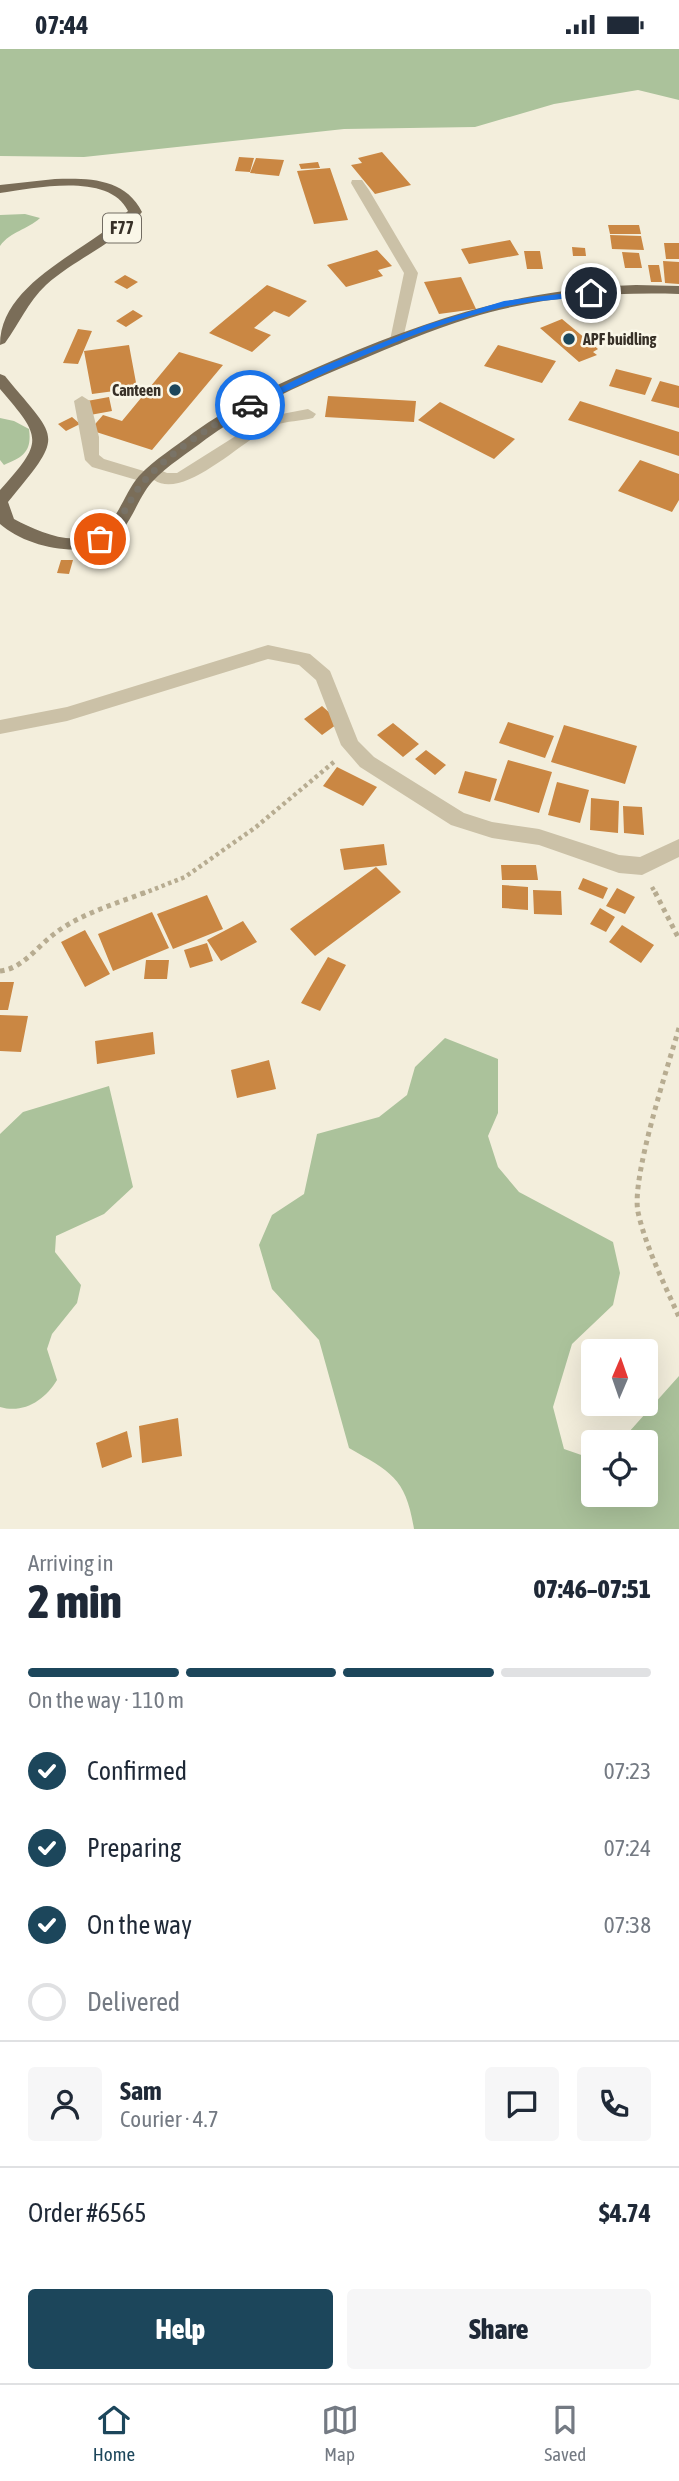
<!DOCTYPE html>
<html lang="en">
<head>
<meta charset="utf-8">
<style>
	:root { --surface:#fff; --page:#f6f6f7; --text:#1f2937; --muted:#747a83; --line:#e0e1e3; --accent:#1c465b }
	body { margin:0; font-family:"Asap Condensed",sans-serif; background:var(--page); color:var(--text); height:100vh; display:flex; flex-direction:column; font-size:26px; white-space:nowrap }
	* { box-sizing:border-box; margin:0 }
	p { font-size:23px; color:var(--muted) }
	.icon { flex:none; width:38px; height:38px; fill:none; stroke:currentColor; stroke-width:2; stroke-linecap:round; stroke-linejoin:round }
	.map { position:relative; height:1480px; overflow:hidden }
	.details { display:flex; flex-direction:column; background:var(--surface); flex:1 }
	.details>* { flex:none }
	.needle { width:46px; rotate:2deg }
	.tools { position:absolute; left:581px; top:1290px; display:grid; gap:14px }
	.tools a { display:grid; place-items:center; width:77px; height:77px; border-radius:7px; background:var(--surface); box-shadow:0 7px 28px #0002; font-size:35px }
	.pin { position:absolute; display:grid; place-items:center; width:60px; height:60px; color:#fff; margin:-30px; border:4px solid #fff; border-radius:50%; box-shadow:0 2px 7px #0007 }
	.courier { position:absolute; display:grid; place-items:center; width:70px; height:70px; margin:-35px; border:5px solid #1a73e8; border-radius:50%; background:#fff; color:#222; box-shadow:0 2px 9px #0007 }
	.summary em { font-style:normal; font-weight:800 }
	.summary div { display:flex; flex-direction:column-reverse }
	.summary { display:flex; align-items:center; justify-content:space-between; height:119px; padding:0 28px }
	h1 { font-size:46px; font-weight:800; line-height:52px }
	.bar { display:grid; grid-template-columns:repeat(4,1fr); gap:10px 7px; align-content:center; height:84px; padding:0 28px }
	.bar i { height:9px; border-radius:5px; background:var(--line) }
	.bar .current { background:var(--accent) }
	.bar p { grid-column:span 4 }
	.line { display:flex; align-items:center; gap:18px; padding:0 28px; border-top:2px solid var(--line) }
	.line div { flex:1 }
	.round { display:grid; place-items:center; flex:none; width:74px; height:74px; border-radius:7px; background:var(--page) }
	ol { padding:0 28px; list-style:none }
	li { display:flex; align-items:center; gap:21px; height:77px }
	li p { margin-inline-start:auto }
	li .icon { padding:7px; border-radius:50%; background:var(--accent); color:#fff; stroke-width:4 }
	li:last-child { color:var(--muted) }
	li i { width:38px; height:38px; border:4px solid var(--line); border-radius:50% }
	.primary-button { display:flex; gap:14px; margin-top:auto; padding:14px 28px }
	.primary-button a { flex:1; height:80px; border-radius:7px; background:var(--accent); color:#fff; font-size:28px; font-weight:800; line-height:80px; text-align:center }
	.primary-button a+a { background:var(--page); color:var(--text) }
	.status { display:flex; justify-content:space-between; align-items:center; height:49px; padding:0 35px; background:var(--surface); direction:ltr }
	.status svg { height:19px; fill:currentColor }
	.dock { display:flex; justify-content:space-around; align-items:center; height:98px; border-top:2px solid var(--line); background:var(--surface); font-size:19px; color:var(--muted) }
	.dock a { display:grid; justify-items:center; gap:4px }
	.dock .current { color:var(--accent) }
	.map>svg:first-child { display:block }
	.green { fill:#abc29b }
	.building { fill:#ca8743 }
	.lines { fill:none; stroke-linecap:round; stroke-linejoin:round }
	.path-far1 { stroke:#b7ac91; stroke-width:4.5; stroke-dasharray:3.5 3.5; stroke-linecap:butt }
	.path { stroke:#b7ac91; stroke-width:5; stroke-dasharray:4.5 4.5; stroke-linecap:butt }
	.minor { fill:#cbc1a7; fill-rule:evenodd }
	.primary { fill:#7a6d58; fill-rule:evenodd }
	.route { fill:#1a73e8 }
	.done { stroke:#797367; stroke-width:7; stroke-dasharray:0 12.6 }
	.poi-dot { fill:#1c465b; stroke:#faf7e8; stroke-width:2.5 }
	.labels { text-anchor:middle; stroke-width:5; stroke-linejoin:round; paint-order:stroke }
	.far-poi-label { font-size:16px; font-weight:bold; fill:#383128; stroke:#faf7e8; text-anchor:start }
	.shield { fill:#faf7e8; stroke:#726c62; stroke-width:2 }
	.shield-label { font-size:18px; font-weight:bold; fill:#383128 }
</style>
</head>
<body>
<div class="status"><b>07:44</b><svg viewBox="0 0 49 12"><path d="M0 12V9h3v3zM5 12V6h3v6zM10 12V3h3v9zM15 12V0h3v12zM26 1h20v11H26zM47 4h2v5h-2z"/></svg></div>
<div class="map">
<svg width="679" height="1480" viewBox="0 0 679 1480">
	<rect width="100%" height="100%" fill="#f3eedc"/>
	<path class="green" d="M 0,0 L 679,0 L 679,51 L 638,41 L 554,55 L 475,78 L 344,80 L 84,108 L 0,107 Z
		M 25,165 L 40,169 C 27,181 11,182 0,197 L 0,166 Z
		M 0,369 L 14,372 L 29,380 C 32,402 24,408 4,416 L 0,411 Z
		M 445,989 L 498,1010 L 498,1064 L 488,1087 L 498,1118 L 519,1143 L 613,1193 L 620,1224 L 613,1256 L 572,1295 L 553,1358 L 564,1400 L 593,1410 L 593,1446 L 646,1446 L 646,1393 L 620,1393 L 679,1327 L 679,1480 L 414,1480 C 406,1429 391,1423 349,1399 L 319,1291 L 272,1240 L 259,1196 L 272,1166 L 304,1145 L 317,1085 L 379,1068 L 407,1046 L 415,1018 Z
		M 109,1037 L 133,1138 L 104,1165 L 56,1187 L 55,1203 L 81,1236 L 77,1254 L 52,1285 L 47,1300 L 57,1331 C 45,1351 24,1365 0,1358 L 0,1085 L 23,1063 Z"/>
	<path class="building" d="M 382,103 L 411,136 L 375,145 L 351,116 L 362,114 L 358,109 Z
		M 239,108 L 254,109 L 250,123 L 235,122 Z
		M 256,109 L 284,111 L 279,127 L 250,124 Z
		M 318,113 L 320,119 L 301,120 L 299,115 Z
		M 330,119 L 348,171 L 314,175 L 297,122 Z
		M 608,176 L 639,176 L 641,185 L 610,185 Z
		M 610,186 L 641,187 L 644,201 L 612,200 Z
		M 510,191 L 519,206 L 469,215 L 461,200 Z
		M 664,194 L 679,194 L 679,210 L 666,210 Z
		M 572,198 L 585,199 L 586,207 L 573,207 Z
		M 377,201 L 392,217 L 378,221 L 383,227 L 346,238 L 327,216 Z
		M 524,202 L 540,202 L 543,220 L 527,220 Z
		M 622,203 L 639,204 L 642,219 L 625,219 Z
		M 663,212 L 679,213 L 679,235 L 665,234 Z
		M 648,216 L 659,216 L 662,233 L 651,233 Z
		M 125,226 L 138,233 L 127,240 L 114,233 Z
		M 461,228 L 476,260 L 439,265 L 424,233 Z
		M 267,236 L 307,252 L 289,268 L 274,262 L 254,279 L 271,286 L 252,303 L 209,284 Z
		M 133,261 L 143,267 L 126,278 L 116,272 Z
		M 562,270 L 598,300 L 593,303 L 597,306 L 579,313 L 540,279 Z
		M 78,280 L 92,282 L 78,315 L 63,314 Z
		M 129,296 L 137,339 L 92,345 L 84,302 Z
		M 498,296 L 556,312 L 542,334 L 484,317 Z
		M 179,303 L 223,316 L 152,401 L 90,381 L 103,366 L 122,372 Z
		M 616,320 L 652,329 L 645,346 L 609,337 Z
		M 660,332 L 679,337 L 679,359 L 651,352 Z
		M 328,347 L 416,352 L 414,373 L 325,368 Z
		M 109,348 L 112,362 L 90,366 L 87,352 Z
		M 580,352 L 679,383 L 679,407 L 568,371 Z
		M 440,353 L 515,390 L 494,410 L 418,371 Z
		M 72,368 L 80,375 L 66,382 L 58,375 Z
		M 640,411 L 679,425 L 679,451 L 672,463 L 618,442 Z
		M 61,511 L 73,511 L 69,525 L 57,524 Z
		M 322,657 L 340,673 L 322,686 L 304,670 Z
		M 508,673 L 554,687 L 545,709 L 499,694 Z
		M 393,674 L 419,695 L 403,708 L 377,686 Z
		M 564,676 L 637,697 L 625,735 L 551,713 Z
		M 426,701 L 446,716 L 435,726 L 415,710 Z
		M 508,711 L 552,723 L 539,764 L 494,751 Z
		M 337,718 L 377,738 L 363,757 L 323,737 Z
		M 465,722 L 497,730 L 490,753 L 458,744 Z
		M 557,733 L 589,741 L 580,774 L 548,766 Z
		M 591,749 L 619,752 L 618,784 L 590,781 Z
		M 623,757 L 642,758 L 644,786 L 624,784 Z
		M 384,795 L 387,816 L 344,821 L 340,800 Z
		M 501,816 L 536,816 L 538,831 L 502,831 Z
		M 376,818 L 401,843 L 315,907 L 290,880 Z
		M 583,829 L 608,839 L 603,850 L 578,840 Z
		M 502,836 L 528,838 L 528,861 L 502,859 Z
		M 617,839 L 635,848 L 625,865 L 606,857 Z
		M 533,841 L 561,842 L 562,866 L 534,865 Z
		M 207,846 L 223,880 L 173,900 L 157,865 Z
		M 600,859 L 615,868 L 606,883 L 590,875 Z
		M 152,863 L 169,899 L 113,922 L 98,885 Z
		M 243,872 L 257,893 L 221,912 L 207,891 Z
		M 622,876 L 654,896 L 641,914 L 609,893 Z
		M 85,881 L 110,925 L 85,938 L 61,893 Z
		M 207,894 L 213,912 L 190,919 L 184,901 Z
		M 328,908 L 346,916 L 320,962 L 301,954 Z
		M 146,911 L 169,911 L 167,930 L 144,930 Z
		M 0,933 L 14,933 L 8,961 L 0,961 Z
		M 0,966 L 28,967 L 21,1003 L 0,1002 Z
		M 153,983 L 155,1005 L 97,1015 L 95,992 Z
		M 269,1011 L 276,1040 L 237,1049 L 231,1021 Z
		M 178,1369 L 182,1407 L 142,1414 L 139,1377 Z
		M 127,1382 L 132,1408 L 102,1419 L 96,1394 Z"/>
	<g class="lines">
		<path class="path-far1" d="M 652,838 L 656,845
			M 142,845 L 185,828 L 256,778 L 335,712"/>
		<path class="path" d="M 655,843 L 679,890
			M 0,922 C 20,920 33,903 48,890 C 75,866 113,856 146,843
			M 679,979 C 668,1017 631,1129 638,1163 C 646,1199 664,1234 679,1268"/>
		<path class="minor" d="M 352,131 L 362,131 L 369,141 L 418,224 L 402,294 L 397,296 L 390,291 L 404,224 L 351,134 Z
			M 82,347 L 90,352 L 99,388 L 99,406 L 104,410 L 147,423 L 155,419 L 167,424 L 177,424 L 266,368 L 308,360 L 316,365 L 313,369 C 301,372 287,372 275,376 C 245,388 185,452 154,431 L 147,434 L 92,418 L 85,411 L 74,352 Z
			M 268,596 L 310,605 L 330,622 L 358,692 L 374,708 L 464,764 L 492,773 L 539,780 L 619,806 L 640,808 L 679,790 L 679,808 L 642,826 L 619,824 L 539,796 L 492,789 L 451,776 L 360,718 L 341,696 L 316,631 L 299,616 L 268,610 L 67,672 L 0,685 L 0,671 L 67,658 Z"/>
		<path class="primary" d="M 55,130 C 89,129 125,129 142,163 C 116,195 76,209 46,236 C 28,253 19,275 5,294 L 0,296 C 0,232 90,202 128,162 C 109,123 36,139 0,144 L 0,136 Z
			M 636,236 L 679,237 L 679,245 C 609,243 537,248 470,269 C 431,281 394,297 356,313 C 304,334 252,357 206,390 C 188,404 168,416 152,433 C 135,452 130,484 105,495 C 74,508 25,497 0,475 L 0,441 C 44,392 42,389 0,340 L 0,325 L 5,327 C 58,392 66,383 8,453 L 14,470 C 37,482 69,497 95,485 C 118,475 123,445 139,427 C 155,410 175,398 193,384 C 236,353 285,332 334,311 C 438,267 522,240 636,236 Z"/>
	</g>
	<path class="route" d="M 591,241 L 594,246 C 564,251 533,251 503,258 C 416,279 333,320 253,358 L 245,356 L 319,319 L 426,276 L 504,252 Z"/>
	<g class="lines">
		<path class="done" d="M 100,490 C 123,475 127,451 145,431 C 168,405 218,371 250,356"/>
	</g>
	<g class="poi-dot">
		<circle cx="569" cy="290" r="7"/>
		<circle cx="175" cy="341" r="7"/>
	</g>
	<g class="labels">
		<g class="far-poi-label">
			<text x="583" y="296">APF buidling</text>
			<text x="161" y="347" text-anchor="end">Canteen</text>
		</g>
		<rect class="shield" x="103" y="164.5" width="38" height="29" rx="5"/>
		<g class="shield-label">
			<text x="122" y="185">F77</text>
		</g>
	</g>
</svg>
<div class="tools">
<a><svg class="needle" viewBox="-14 -14 28 28"><path d="M0-13l5 13h-10z" fill="#e53935"/><path d="M0 13l5-13h-10z" fill="#747a83"/></svg></a>
<a><svg class="icon" aria-label="locate" viewBox="0 0 24 24"><circle cx="12" cy="12" r="6"/><path d="M12 2v4M12 18v4M2 12h4M18 12h4"/></svg></a>
</div>
<div class="pin" style="left:100px;top:490px;background:#ea580c"><svg class="icon" aria-label="bag" viewBox="0 0 24 24"><path d="M5 8h14l-1 12H6zM9 8a3 3 0 0 1 6 0"/></svg></div>
<div class="pin" style="left:591px;top:244px;background:#1f2937"><svg class="icon" aria-label="home" viewBox="0 0 24 24"><path d="M3 11l9-7 9 7M6 9v11h12V9"/></svg></div>
<div class="courier" style="left:250px;top:356px"><svg class="icon" aria-label="car" viewBox="0 0 24 24"><path d="M5 17H2v-5l4-1 3-4h7l3 4 3 1v5h-3M9 17h6M6 11h13"/><circle cx="7" cy="17" r="2"/><circle cx="17" cy="17" r="2"/></svg></div>
</div>
<section class="details">
<div class="summary"><div><h1>2 min</h1><p>Arriving in</p></div><em>07:46–07:51</em></div>
<div class="bar"><i class="current"></i><i class="current"></i><i class="current"></i><i></i><p>On the way · 110 m</p></div>
<ol>
<li><svg class="icon" aria-label="check" viewBox="0 0 24 24"><path d="M5 12l5 5 9-10"/></svg>Confirmed<p>07:23</p></li>
<li><svg class="icon" aria-label="check" viewBox="0 0 24 24"><path d="M5 12l5 5 9-10"/></svg>Preparing<p>07:24</p></li>
<li><svg class="icon" aria-label="check" viewBox="0 0 24 24"><path d="M5 12l5 5 9-10"/></svg>On the way<p>07:38</p></li>
<li><i></i>Delivered</li>
</ol>
<div class="line" style="height:126px"><a class="round"><svg class="icon" aria-label="person" viewBox="0 0 24 24"><circle cx="12" cy="8" r="4"/><path d="M4 21q1-7 8-7t8 7"/></svg></a><div><b>Sam</b><p>Courier · 4.7</p></div><a class="round"><svg class="icon" aria-label="chat" viewBox="0 0 24 24"><path d="M4 5h16v11H9l-5 4z"/></svg></a><a class="round"><svg class="icon" aria-label="phone" viewBox="0 0 24 24"><path d="M5 4h4l2 5-3 2q2 4 5 5l2-3 5 2v4C11 20 4 13 5 4z"/></svg></a></div>
<div class="line" style="height:91px"><div>Order #6565</div><b>$4.74</b></div>
<div class="primary-button"><a>Help</a><a>Share</a></div>
</section>
<nav class="dock">
<a class="current"><svg class="icon" aria-label="home" viewBox="0 0 24 24"><path d="M3 11l9-7 9 7M6 9v11h12V9"/></svg>Home</a>
<a><svg class="icon" aria-label="map" viewBox="0 0 24 24"><path d="M3 6l6-2 6 2 6-2v14l-6 2-6-2-6 2zM9 4v14M15 6v14"/></svg>Map</a>
<a><svg class="icon" aria-label="saved" viewBox="0 0 24 24"><path d="M7 4h10v16l-5-4-5 4z"/></svg>Saved</a>
</nav>
</body>
</html>
